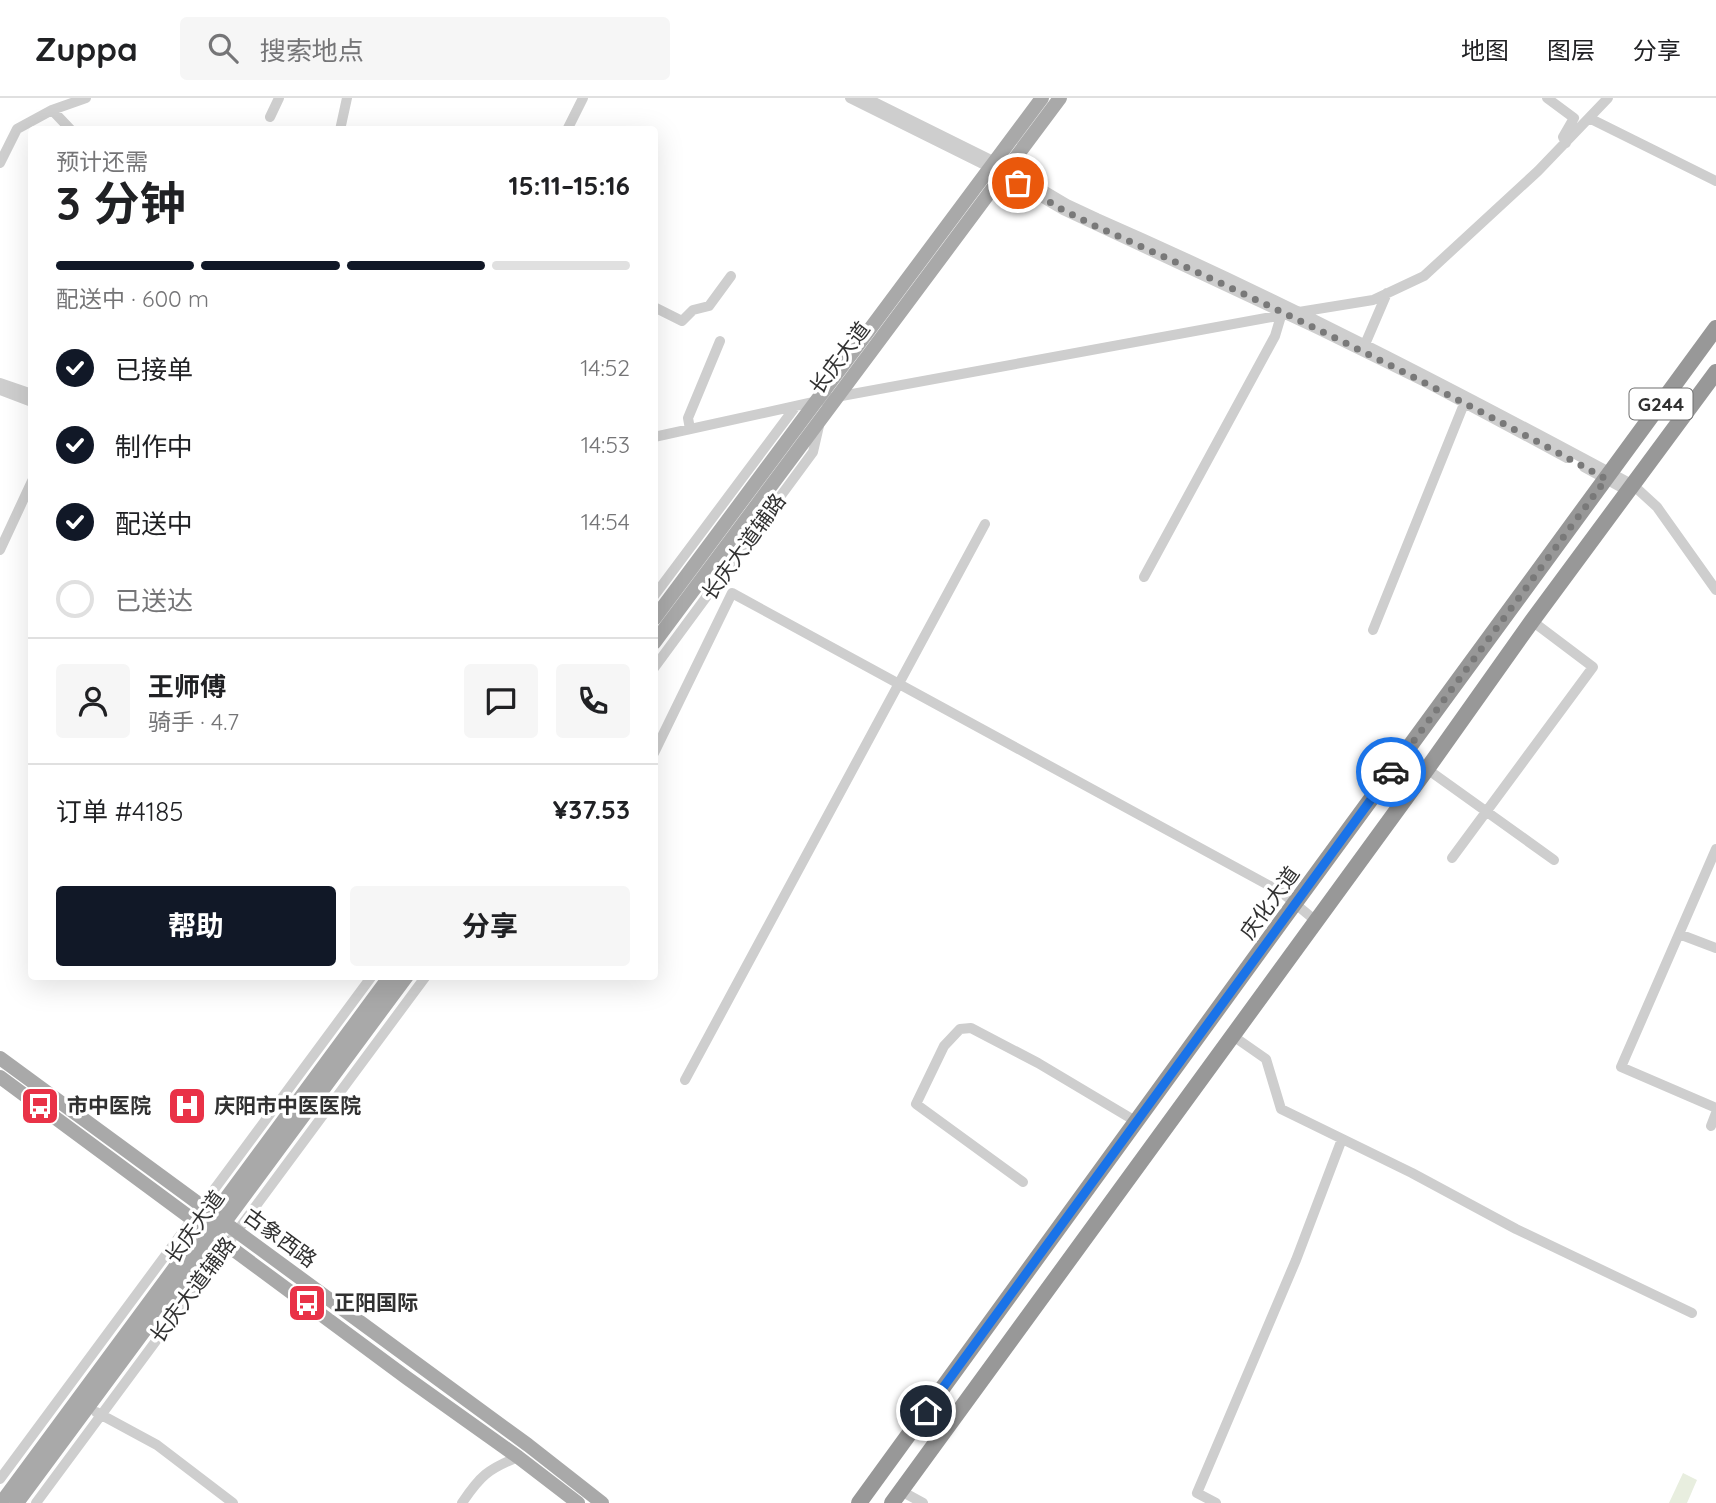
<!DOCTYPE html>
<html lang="zh">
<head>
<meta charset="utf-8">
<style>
	:root { --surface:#fff; --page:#f6f6f6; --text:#202124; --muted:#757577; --line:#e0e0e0; --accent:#111827 }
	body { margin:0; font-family:Quicksand,"Noto Sans SC",sans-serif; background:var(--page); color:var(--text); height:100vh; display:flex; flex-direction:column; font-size:26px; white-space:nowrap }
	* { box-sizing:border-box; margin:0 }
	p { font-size:23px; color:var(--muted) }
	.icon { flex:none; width:38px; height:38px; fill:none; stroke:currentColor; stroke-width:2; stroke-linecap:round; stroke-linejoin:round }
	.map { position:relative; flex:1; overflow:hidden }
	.side { position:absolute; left:28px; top:28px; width:630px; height:854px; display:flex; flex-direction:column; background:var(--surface); border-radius:7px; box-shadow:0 7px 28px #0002 }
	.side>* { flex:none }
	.pin { position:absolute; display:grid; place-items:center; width:60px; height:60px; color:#fff; margin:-30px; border:4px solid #fff; border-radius:50%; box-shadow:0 2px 7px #0007 }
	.courier { position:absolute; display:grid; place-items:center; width:70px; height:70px; margin:-35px; border:5px solid #1a73e8; border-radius:50%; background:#fff; color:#222; box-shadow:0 2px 9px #0007 }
	.overview em { font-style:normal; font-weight:700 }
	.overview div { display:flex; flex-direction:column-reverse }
	.overview { display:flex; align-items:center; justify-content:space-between; height:119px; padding:0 28px }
	h1 { font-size:46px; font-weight:700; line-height:52px }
	.bar { display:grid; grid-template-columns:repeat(4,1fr); gap:10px 7px; align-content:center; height:84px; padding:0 28px }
	.bar i { height:9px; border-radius:5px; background:var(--line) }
	.bar .selected { background:var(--accent) }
	.bar p { grid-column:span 4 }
	.line { display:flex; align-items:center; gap:18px; padding:0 28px; border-top:2px solid var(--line) }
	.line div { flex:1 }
	.round { display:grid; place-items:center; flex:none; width:74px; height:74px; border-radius:7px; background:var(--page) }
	ol { padding:0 28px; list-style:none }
	li { display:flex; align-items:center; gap:21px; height:77px }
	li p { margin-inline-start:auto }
	li .icon { padding:7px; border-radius:50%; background:var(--accent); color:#fff; stroke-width:4 }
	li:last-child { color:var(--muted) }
	li i { width:38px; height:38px; border:4px solid var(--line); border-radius:50% }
	.primary-button { display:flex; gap:14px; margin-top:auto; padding:14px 28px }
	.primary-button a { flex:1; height:80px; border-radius:7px; background:var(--accent); color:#fff; font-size:28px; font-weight:700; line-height:80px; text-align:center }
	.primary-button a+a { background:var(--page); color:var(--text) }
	header { display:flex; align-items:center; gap:42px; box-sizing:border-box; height:98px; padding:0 35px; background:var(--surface); border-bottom:2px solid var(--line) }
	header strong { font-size:33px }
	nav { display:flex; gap:38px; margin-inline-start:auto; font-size:24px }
	.search { width:490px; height:63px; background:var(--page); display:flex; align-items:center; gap:18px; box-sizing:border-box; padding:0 24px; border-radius:7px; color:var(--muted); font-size:26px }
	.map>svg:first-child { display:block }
	.green { fill:#e8eedf }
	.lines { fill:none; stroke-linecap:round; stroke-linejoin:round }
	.minor { stroke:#cecece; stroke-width:10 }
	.major { stroke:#a9a9a9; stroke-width:14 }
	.highway { stroke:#989898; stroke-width:16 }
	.done { stroke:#797979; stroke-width:7; stroke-dasharray:0 12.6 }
	.route { stroke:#1a73e8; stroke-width:9 }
	.labels { text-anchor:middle; stroke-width:7; stroke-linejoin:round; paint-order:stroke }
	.shield { fill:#fff; stroke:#6f6f6f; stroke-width:2 }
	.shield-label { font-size:19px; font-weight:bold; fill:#313131 }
	.street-label { font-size:21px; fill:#313131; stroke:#fff }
	.poi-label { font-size:21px; font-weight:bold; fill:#313131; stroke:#fff; text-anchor:start }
</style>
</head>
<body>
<header>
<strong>Zuppa</strong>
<div class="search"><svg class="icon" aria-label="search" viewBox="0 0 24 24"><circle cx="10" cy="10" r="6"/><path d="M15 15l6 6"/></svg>搜索地点</div>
<nav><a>地图</a><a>图层</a><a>分享</a></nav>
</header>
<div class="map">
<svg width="1716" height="1405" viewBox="0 0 1716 1405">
	<rect width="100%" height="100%" fill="#fff"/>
	<path class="green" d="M 1683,1375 L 1697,1382 L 1687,1405 L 1669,1405 Z"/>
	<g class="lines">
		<path class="minor" d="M 850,0 L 999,74 L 1063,112 L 1317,231 L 1429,286 L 1567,360
			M 866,0 L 1003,68 L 1067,106 L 1097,120 C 1280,200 1457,292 1633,387 L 1657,409 L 1716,492
			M 1547,0 L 1574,20 L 1563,39 L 1566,45
			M 52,12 L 71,32
			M 270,19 L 279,0
			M 1589,20 L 1716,83
			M 340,32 L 347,0
			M 567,32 L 583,0
			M 0,65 L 17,31 L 52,12 L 86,0
			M 654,209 L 682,223 L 693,212 L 709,208 L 731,178
			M 1363,251 L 1387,195
			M 0,285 L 32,296
			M 0,292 L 32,304
			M 690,331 L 688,320 L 720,243
			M 654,339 L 836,299 L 1299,214 L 1373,202 L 1424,178 L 1538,73 L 1608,0
			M 1584,369 L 1628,393
			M 0,452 L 32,383
			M 1144,479 L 1275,238 L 1281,218
			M 654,498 L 796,308
			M 1373,532 L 1466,301
			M 654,570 L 813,354 L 819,328
			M 654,655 L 732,495 L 1281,794 L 1316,823
			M 1427,671 L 1554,762
			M 1716,751 L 1621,969 L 1716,1010
			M 1452,760 L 1593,569 L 1532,523
			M 1679,836 L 1716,850
			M 1233,938 L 1266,961 L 1281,1011 L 1412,1075 L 1516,1131 L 1692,1215
			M 685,982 L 985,426
			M 1711,1028 L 1716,1015
			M 1023,1084 L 916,1006 L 944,948 L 960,931 L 971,930 L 1038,965 L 1137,1024
			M 96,1314 L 157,1347 L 233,1405
			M 0,1381 L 372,878
			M 901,1393 L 923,1405
			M 36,1405 L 426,878
			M 462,1405 C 480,1378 488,1371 518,1359
			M 1216,1405 L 1197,1395 L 1296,1162 L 1342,1041"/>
		<path class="major" d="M 654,521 L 1042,0
			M 654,545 L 1060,0
			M 0,960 L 528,1347 L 602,1405
			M 0,979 L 407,1280 L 518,1359 L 578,1405
			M 1,1405 L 390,878
			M 17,1405 L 407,878"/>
		<path class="highway" d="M 859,1405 L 1281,824 L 1716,230
			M 892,1405 L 1427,671 L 1532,523 L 1716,274"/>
	</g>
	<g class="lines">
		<path class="done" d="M 1018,85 L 1063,112 L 1093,127 C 1267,204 1439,289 1606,381 L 1391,674"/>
		<path class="route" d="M 926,1313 L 1391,674"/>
	</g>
	<defs>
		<symbol id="bus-square" viewBox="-11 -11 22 22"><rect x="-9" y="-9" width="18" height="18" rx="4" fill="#e93247" stroke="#fff"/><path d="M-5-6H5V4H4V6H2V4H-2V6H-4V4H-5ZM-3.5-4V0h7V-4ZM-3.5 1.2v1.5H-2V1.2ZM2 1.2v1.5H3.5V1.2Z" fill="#fff"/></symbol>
		<symbol id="hospital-square" viewBox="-11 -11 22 22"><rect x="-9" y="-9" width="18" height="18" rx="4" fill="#e93247" stroke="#fff"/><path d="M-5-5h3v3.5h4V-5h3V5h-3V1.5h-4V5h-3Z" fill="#fff"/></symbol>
	</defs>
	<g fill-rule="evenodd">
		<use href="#bus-square" x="18" y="986" width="44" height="44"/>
		<use href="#hospital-square" x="165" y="986" width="44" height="44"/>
		<use href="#bus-square" x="285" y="1183" width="44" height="44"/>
	</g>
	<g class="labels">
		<rect class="shield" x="1629.5" y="290.5" width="63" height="31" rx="5"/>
		<g class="shield-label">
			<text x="1661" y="313">G244</text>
		</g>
		<g class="street-label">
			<text transform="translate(840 260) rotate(-53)" y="7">长庆大道</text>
			<text transform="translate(744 449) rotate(-54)" y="7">长庆大道辅路</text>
			<text transform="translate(1270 805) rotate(-54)" y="7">庆化大道</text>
			<text transform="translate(195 1129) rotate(-54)" y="7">长庆大道</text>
			<text transform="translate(280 1140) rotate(36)" y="7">古象西路</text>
			<text transform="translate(193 1192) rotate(-53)" y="7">长庆大道辅路</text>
		</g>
		<g class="poi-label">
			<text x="67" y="1015">市中医院</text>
			<text x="214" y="1015">庆阳市中医医院</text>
			<text x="334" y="1212">正阳国际</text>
		</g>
	</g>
</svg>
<div class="pin" style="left:1018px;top:85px;background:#ea580c"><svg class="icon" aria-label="bag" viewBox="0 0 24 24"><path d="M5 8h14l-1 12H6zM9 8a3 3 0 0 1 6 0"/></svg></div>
<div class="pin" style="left:926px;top:1313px;background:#1f2937"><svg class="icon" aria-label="home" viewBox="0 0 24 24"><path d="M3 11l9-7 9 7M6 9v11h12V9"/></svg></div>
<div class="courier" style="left:1391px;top:674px"><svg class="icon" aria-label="car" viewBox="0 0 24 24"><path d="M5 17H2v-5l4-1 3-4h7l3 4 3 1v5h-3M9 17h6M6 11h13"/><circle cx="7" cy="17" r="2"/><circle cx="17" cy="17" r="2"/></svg></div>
<section class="side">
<div class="overview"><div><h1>3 分钟</h1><p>预计还需</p></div><em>15:11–15:16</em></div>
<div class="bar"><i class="selected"></i><i class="selected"></i><i class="selected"></i><i></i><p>配送中 · 600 m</p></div>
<ol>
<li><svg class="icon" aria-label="check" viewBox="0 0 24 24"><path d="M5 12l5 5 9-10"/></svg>已接单<p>14:52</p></li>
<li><svg class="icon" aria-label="check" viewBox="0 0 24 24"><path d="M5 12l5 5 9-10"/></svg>制作中<p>14:53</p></li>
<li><svg class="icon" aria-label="check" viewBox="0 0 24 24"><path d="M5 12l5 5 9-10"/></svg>配送中<p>14:54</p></li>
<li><i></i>已送达</li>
</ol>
<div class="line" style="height:126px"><a class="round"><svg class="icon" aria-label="person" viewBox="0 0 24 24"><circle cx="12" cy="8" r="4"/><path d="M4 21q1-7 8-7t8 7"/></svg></a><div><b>王师傅</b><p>骑手 · 4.7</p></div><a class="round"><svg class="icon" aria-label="chat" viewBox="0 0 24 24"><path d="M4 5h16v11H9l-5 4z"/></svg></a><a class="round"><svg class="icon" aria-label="phone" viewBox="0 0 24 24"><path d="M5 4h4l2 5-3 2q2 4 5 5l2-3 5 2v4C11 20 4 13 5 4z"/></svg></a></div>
<div class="line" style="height:91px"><div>订单 #4185</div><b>¥37.53</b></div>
<div class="primary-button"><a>帮助</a><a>分享</a></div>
</section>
</div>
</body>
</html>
